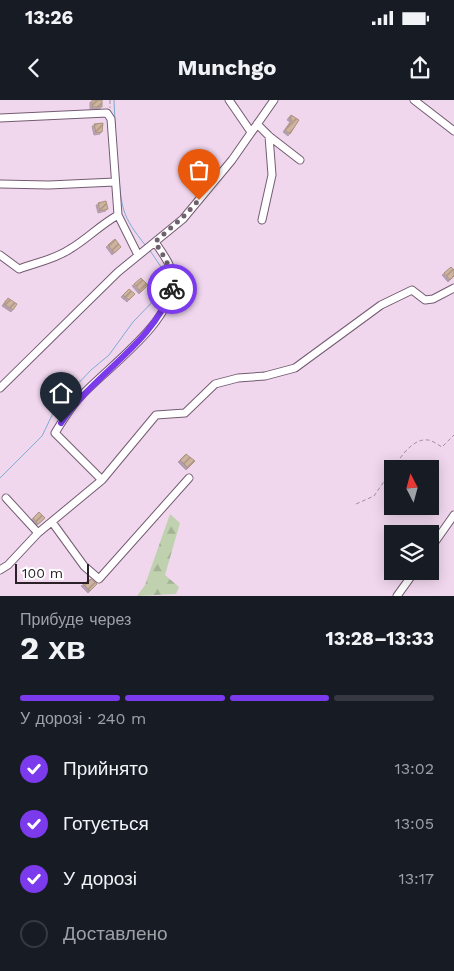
<!DOCTYPE html>
<html lang="uk">
<head>
<meta charset="utf-8">
<style>
	:root { --surface:#171b24; --page:#242831; --text:#f1f3f6; --muted:#9ea1a6; --line:#363941; --accent:#7c3aed }
	body { margin:0; font-family:"Work Sans",sans-serif; background:var(--page); color:var(--text); height:100vh; display:flex; flex-direction:column; font-size:19px; white-space:nowrap }
	* { box-sizing:border-box; margin:0 }
	p { font-size:16px; color:var(--muted) }
	.icon { flex:none; width:28px; height:28px; fill:none; stroke:currentColor; stroke-width:2; stroke-linecap:round; stroke-linejoin:round }
	.map { position:relative; height:496px; overflow:hidden }
	.side { display:flex; flex-direction:column; background:var(--surface); flex:1 }
	.side>* { flex:none }
	.needle { width:32px; rotate:354deg }
	.buttons { position:absolute; left:384px; top:360px; display:grid; gap:10px }
	.buttons a { display:grid; place-items:center; width:55px; height:55px; border-radius:0px; background:var(--surface); box-shadow:0 2px 12px #0003; font-size:25px }
	.scale { position:absolute; left:15px; bottom:12px; width:74px; box-sizing:border-box; padding-left:5px; border:2px solid #2a2129; border-top:0; font-size:14px; line-height:18px; white-space:nowrap; color:#2a2129; -webkit-text-stroke:4px #fff; paint-order:stroke }
	.pin { position:absolute; display:grid; place-items:center; width:42px; height:42px; color:#fff; margin:-51px -21px; border-radius:50% 50% 50% 0; rotate:-45deg; box-shadow:0 0 5px #0007 }
	.pin .icon { rotate:45deg }
	.courier { position:absolute; display:grid; place-items:center; width:50px; height:50px; margin:-25px; border:4px solid #7c3aed; border-radius:50%; background:#fff; color:#222; box-shadow:0 1px 6px #0007 }
	.head em { font-style:normal; font-weight:700 }
	.head div { display:flex; flex-direction:column-reverse }
	.head { display:flex; align-items:center; justify-content:space-between; height:85px; padding:0 20px }
	h1 { font-size:32px; font-weight:700; line-height:38px }
	.bar { display:grid; grid-template-columns:repeat(4,1fr); gap:8px 5px; align-content:center; height:60px; padding:0 20px }
	.bar i { height:6px; border-radius:4px; background:var(--line) }
	.bar .selected { background:var(--accent) }
	.bar p { grid-column:span 4 }
	ol { padding:0 20px; list-style:none }
	li { display:flex; align-items:center; gap:15px; height:55px }
	li p { margin-inline-start:auto }
	li .icon { padding:5px; border-radius:50%; background:var(--accent); color:#fff; stroke-width:4 }
	li:last-child { color:var(--muted) }
	li i { width:28px; height:28px; border:2px solid var(--line); border-radius:50% }
	.status { display:flex; justify-content:space-between; align-items:center; height:35px; padding:0 25px; background:var(--surface); direction:ltr }
	.status svg { height:14px; fill:currentColor }
	header { display:flex; justify-content:space-between; align-items:center; height:65px; padding:0 20px; background:var(--surface); font-size:22px; font-weight:700 }
	.map>svg:first-child { display:block }
	.forest { fill:url(#forest-firs) }
	.lines { fill:none; stroke-linecap:round; stroke-linejoin:round }
	.stream { stroke:#7eabd2; stroke-width:1 }
	.building { fill:url(#building-hatch); stroke:#ab927e; filter:url(#shadow) }
	.minor-casing { stroke:#735c71; stroke-width:9 }
	.path { stroke:#a491a2; stroke-width:1; stroke-dasharray:4 2.5; stroke-linecap:butt }
	.minor { stroke:#fff; stroke-width:7 }
	.done { stroke:#70616e; stroke-width:5; stroke-dasharray:0 9 }
	.route { stroke:#7c3aed; stroke-width:6 }
</style>
</head>
<body>
<div class="status"><b>13:26</b><svg viewBox="0 0 49 12"><path d="M0 12V9h3v3zM5 12V6h3v6zM10 12V3h3v9zM15 12V0h3v12zM26 1h20v11H26zM47 4h2v5h-2z"/></svg></div>
<header><svg class="icon" aria-label="back" viewBox="0 0 24 24"><path d="M15 5l-7 7 7 7"/></svg>Munchgo<svg class="icon" aria-label="share" viewBox="0 0 24 24"><path d="M12 15V3M7 8l5-5 5 5M5 13v7h14v-7"/></svg></header>
<div class="map">
<svg width="454" height="496" viewBox="0 0 454 496">
	<defs>
		<pattern id="forest-firs" width="22" height="20" patternUnits="userSpaceOnUse" patternTransform="scale(1.25)"><rect width="22" height="20" fill="#bfd1ae"/><path d="M5 1l3.5 6h-7zM16 11l3.5 6h-7z" fill="#a4b396"/></pattern>
		<pattern id="building-hatch" width="6" height="6" patternUnits="userSpaceOnUse" patternTransform="scale(1.25)"><rect width="6" height="6" fill="#ceb39e"/><path d="M-1 1l2-2M0 6l6-6M5 7l2-2" fill="none" stroke="#a79181"/></pattern>
		<filter id="shadow"><feDropShadow dx="-2" dy="2" stdDeviation="0" flood-color="#0004"/></filter>
	</defs>
	<rect width="100%" height="100%" fill="#f1d7ee"/>
	<path class="forest" d="M 170,414 L 180,423 L 165,475 L 179,487 L 176,494 L 137,496 L 145,485 Z"/>
	<g class="lines">
		<path class="stream" d="M 114,0 L 116,44
			M 118,70 C 122,109 121,115 146,146
			M 0,378 L 42,336 L 56,307 L 91,270 L 109,255 L 133,222 L 160,194 L 165,183 L 165,173 L 149,149"/>
	</g>
	<path class="building" d="M 92,0 L 102,0 L 102,7 L 92,7 Z
		M 291,15 L 299,20 L 290,34 L 285,30 L 292,20 L 289,18 Z
		M 103,23 L 102,32 L 96,33 L 94,24 Z
		M 196,66 L 202,71 L 193,83 L 187,78 Z
		M 106,101 L 108,109 L 100,111 L 98,103 Z
		M 115,139 L 121,147 L 114,153 L 108,145 Z
		M 451,167 L 454,170 L 454,176 L 450,180 L 444,173 Z
		M 141,178 L 148,185 L 141,192 L 134,184 Z
		M 129,189 L 135,194 L 129,200 L 123,195 Z
		M 8,198 L 17,204 L 13,210 L 4,204 Z
		M 186,354 L 195,361 L 188,368 L 180,360 Z
		M 39,412 L 45,418 L 38,424 L 33,418 Z
		M 91,479 L 97,484 L 90,491 L 83,484 Z"/>
	<g class="lines">
		<defs>
			<path id="minor" d="M 229,0 L 251,32
				M 414,0 L 454,31
				M 0,18 L 107,13 L 111,19 L 118,115 L 138,155
				M 257,24 L 269,36 L 300,60
				M 0,84 L 49,85 L 115,82
				M 262,120 L 272,75 L 269,36
				M 0,155 L 19,169 C 37,162 54,160 70,149 C 87,139 100,125 118,115
				M 0,288 L 118,172 L 183,119 L 232,60 L 274,0
				M 102,380 L 55,333 C 63,320 71,306 82,295 C 108,267 173,222 173,180 C 173,166 162,153 155,142
				M 6,398 L 38,433
				M 52,422 L 84,466 L 99,479 L 189,378
				M 430,449 L 454,415
				M 0,470 L 8,465 L 38,433 L 102,380 L 156,315 L 185,313 L 215,284 L 238,278 L 265,276 L 295,268 L 381,205 L 412,190 L 425,200 L 433,199 L 454,188
				M 397,496 L 415,471"/>
		</defs>
		<use href="#minor" class="minor-casing"/>
		<path class="path" d="M 110,0 L 110,8
			M 393,369 C 400,358 412,338 428,340 C 432,340 438,345 442,347 L 454,335
			M 356,404 L 374,396 L 392,370"/>
		<use href="#minor" class="minor"/>
	</g>
	<g class="lines">
		<path class="done" d="M 172,189 C 174,170 164,157 155,142 L 182,118 L 199,100"/>
		<path class="route" d="M 61,323 C 93,274 152,245 172,189"/>
	</g>
</svg>
<div class="buttons">
<a><svg class="needle" viewBox="-14 -14 28 28"><path d="M0-13l5 13h-10z" fill="#e53935"/><path d="M0 13l5-13h-10z" fill="#9ea1a6"/></svg></a>
<a><svg class="icon" aria-label="layers" viewBox="0 0 24 24"><path d="M12 4l9 5-9 5-9-5zM3 14l9 5 9-5"/></svg></a>
</div>
<div class="scale">100 m</div>
<div class="pin" style="left:199px;top:100px;background:#ea580c"><svg class="icon" aria-label="bag" viewBox="0 0 24 24"><path d="M5 8h14l-1 12H6zM9 8a3 3 0 0 1 6 0"/></svg></div>
<div class="pin" style="left:61px;top:323px;background:#1f2937"><svg class="icon" aria-label="home" viewBox="0 0 24 24"><path d="M3 11l9-7 9 7M6 9v11h12V9"/></svg></div>
<div class="courier" style="left:172px;top:189px"><svg class="icon" aria-label="bike" viewBox="0 0 24 24"><circle cx="6" cy="16" r="4"/><circle cx="18" cy="16" r="4"/><path d="M6 16l4-8h5l3 8M10 8l3 8H6M13 5h3"/></svg></div>
</div>
<section class="side">
<div class="head"><div><h1>2 хв</h1><p>Прибуде через</p></div><em>13:28–13:33</em></div>
<div class="bar"><i class="selected"></i><i class="selected"></i><i class="selected"></i><i></i><p>У дорозі · 240 m</p></div>
<ol>
<li><svg class="icon" aria-label="check" viewBox="0 0 24 24"><path d="M5 12l5 5 9-10"/></svg>Прийнято<p>13:02</p></li>
<li><svg class="icon" aria-label="check" viewBox="0 0 24 24"><path d="M5 12l5 5 9-10"/></svg>Готується<p>13:05</p></li>
<li><svg class="icon" aria-label="check" viewBox="0 0 24 24"><path d="M5 12l5 5 9-10"/></svg>У дорозі<p>13:17</p></li>
<li><i></i>Доставлено</li>
</ol>
</section>
</body>
</html>
